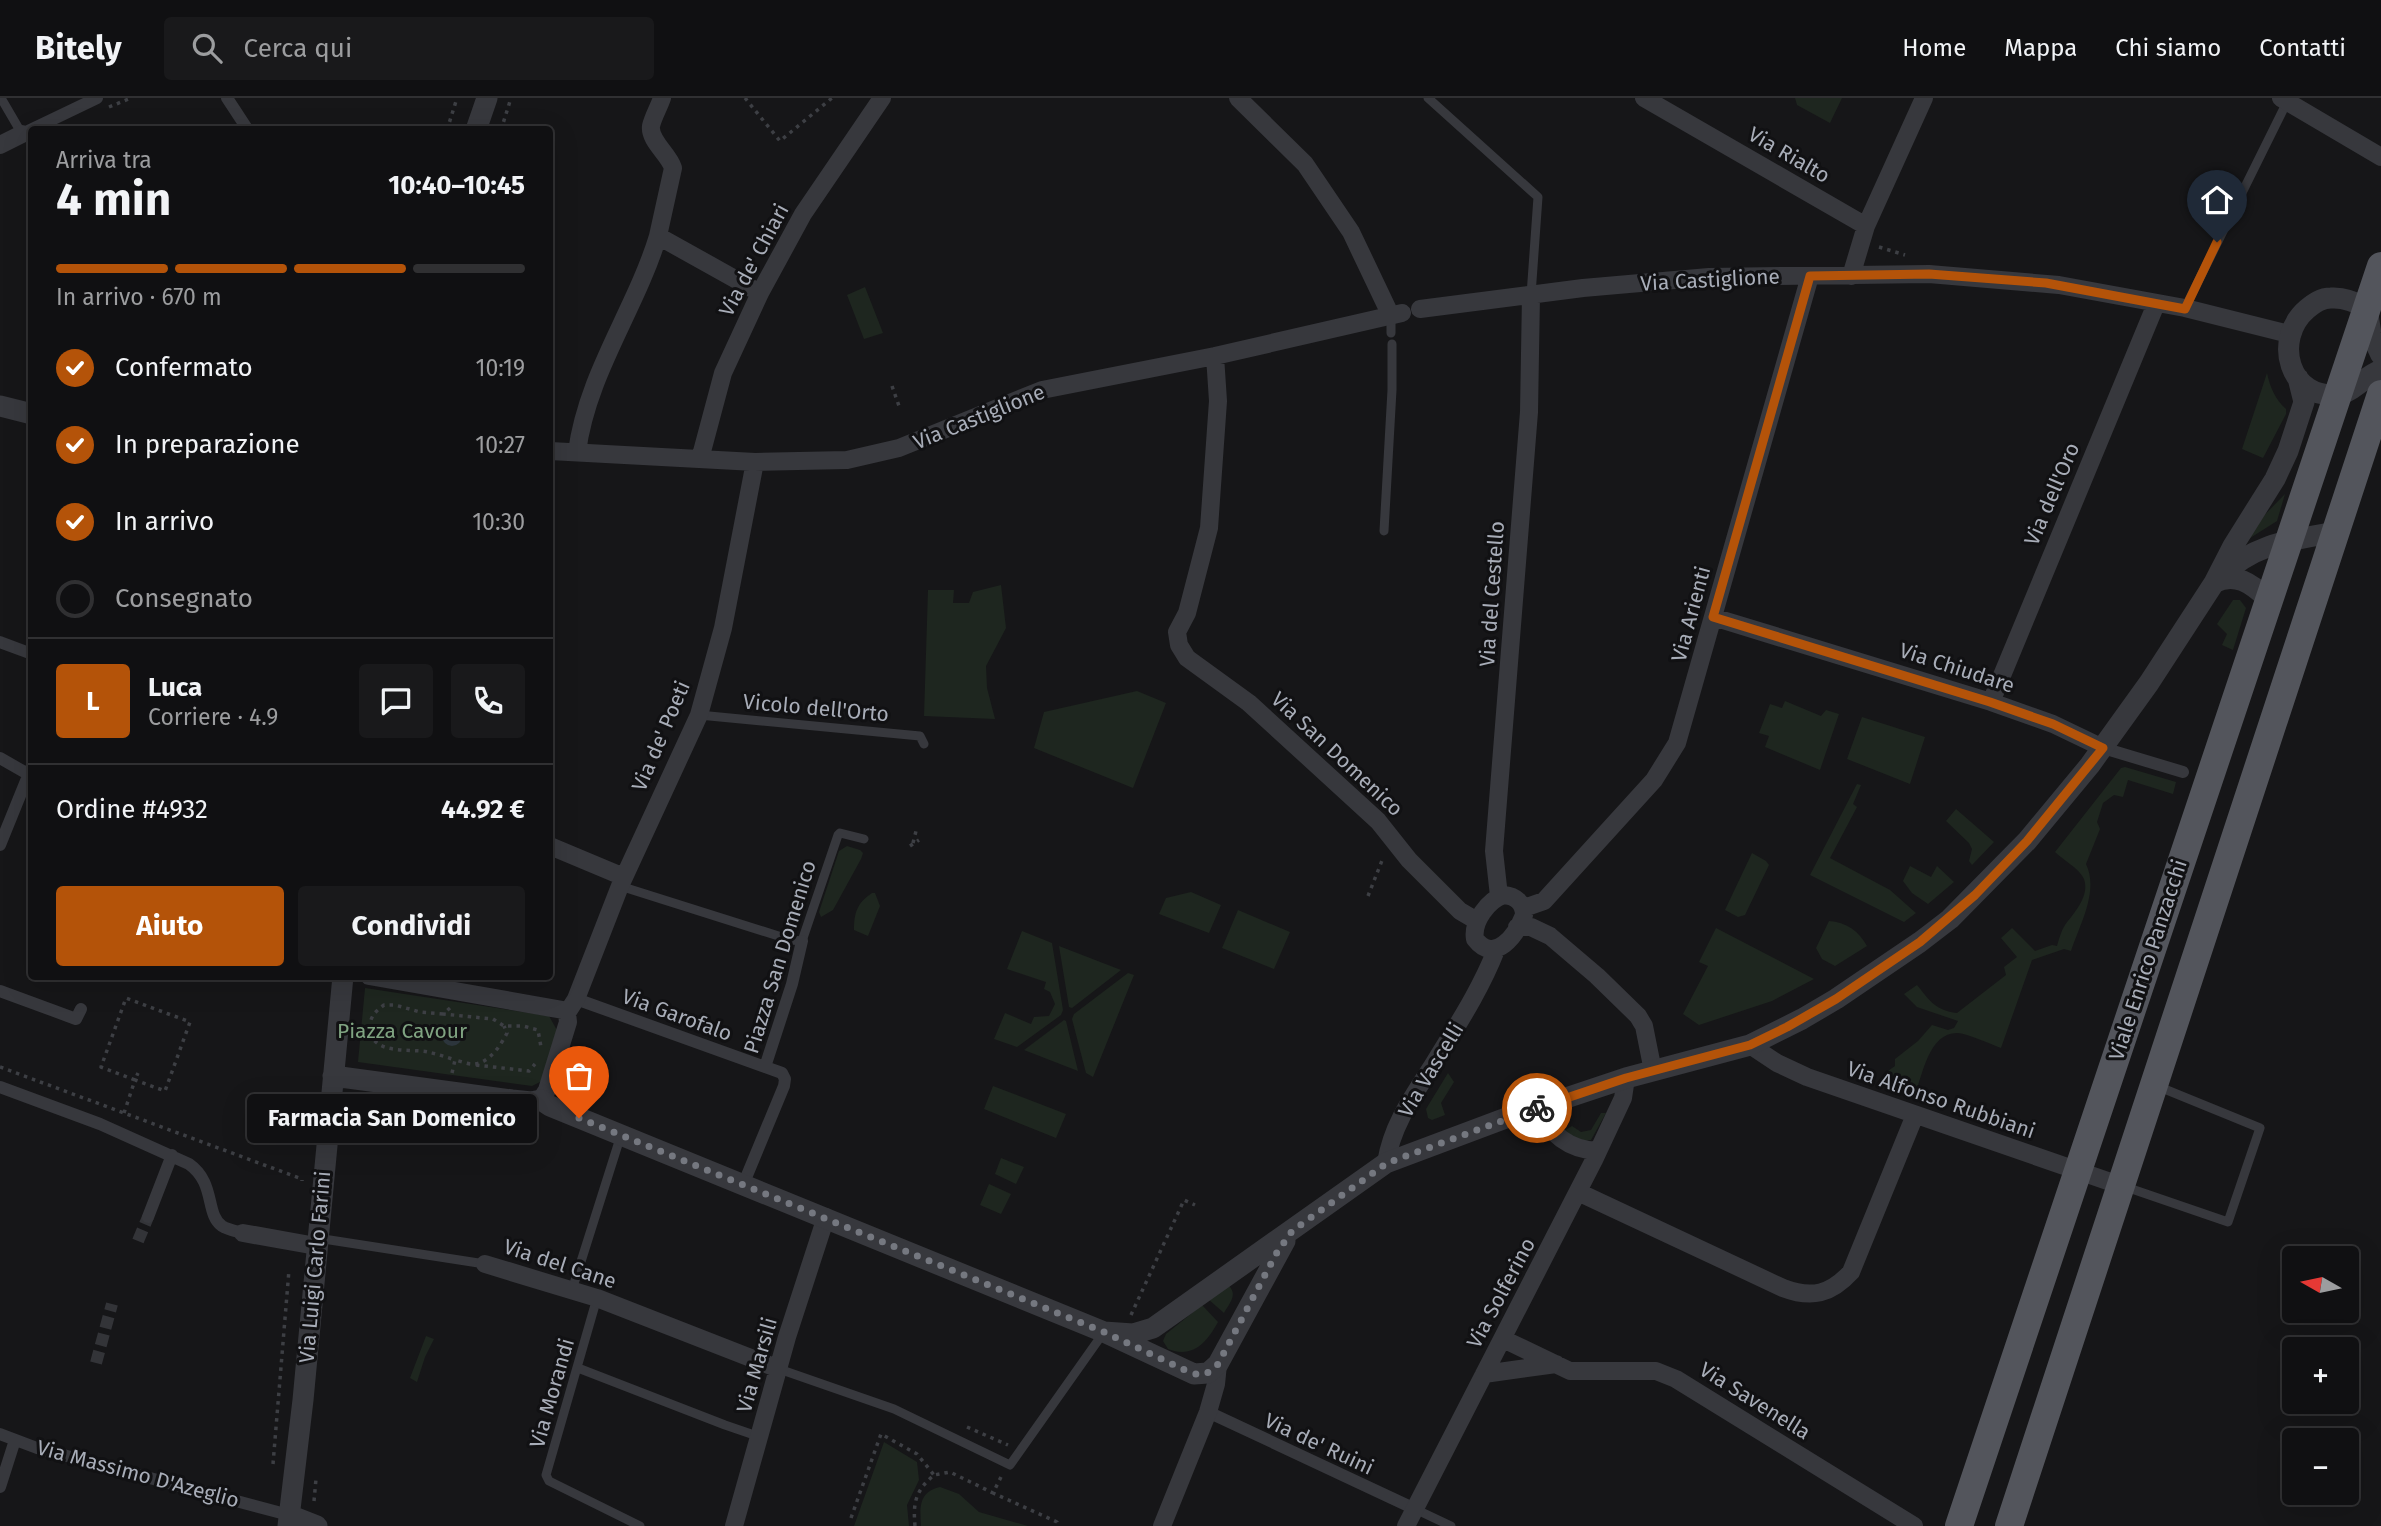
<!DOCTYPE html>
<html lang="it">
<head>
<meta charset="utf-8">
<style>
	:root { --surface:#101012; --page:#19191b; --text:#f1f3f6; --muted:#9c9d9f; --line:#303032; --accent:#b45309 }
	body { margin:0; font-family:"Fira Sans",sans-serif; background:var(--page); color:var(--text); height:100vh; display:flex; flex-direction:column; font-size:26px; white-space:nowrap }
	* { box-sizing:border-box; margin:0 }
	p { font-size:23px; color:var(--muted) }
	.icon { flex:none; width:38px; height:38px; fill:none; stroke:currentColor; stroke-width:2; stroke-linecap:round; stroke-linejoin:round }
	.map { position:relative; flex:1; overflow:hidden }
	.sheet { position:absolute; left:28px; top:28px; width:525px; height:854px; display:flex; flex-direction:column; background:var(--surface); border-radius:7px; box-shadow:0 7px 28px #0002,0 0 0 2px var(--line) }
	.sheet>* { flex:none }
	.needle { width:46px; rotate:279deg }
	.controls { position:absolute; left:2282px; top:1148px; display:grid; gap:14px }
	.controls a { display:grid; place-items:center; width:77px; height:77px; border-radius:7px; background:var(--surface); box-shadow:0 7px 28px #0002,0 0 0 2px var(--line); font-size:35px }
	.pin { position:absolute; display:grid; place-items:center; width:60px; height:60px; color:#fff; margin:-72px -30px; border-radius:50% 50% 50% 0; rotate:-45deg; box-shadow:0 0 7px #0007 }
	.pin .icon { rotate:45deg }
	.courier { position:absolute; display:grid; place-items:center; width:70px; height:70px; margin:-35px; border:5px solid #b45309; border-radius:50%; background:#fff; color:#222; box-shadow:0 2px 9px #0007 }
	.bubble { position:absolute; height:49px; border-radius:7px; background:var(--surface); box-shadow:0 7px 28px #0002,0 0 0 2px var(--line); font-size:23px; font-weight:700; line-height:49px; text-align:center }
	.overview em { font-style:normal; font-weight:700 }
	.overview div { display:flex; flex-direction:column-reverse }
	.overview { display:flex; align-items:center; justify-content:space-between; height:119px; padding:0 28px }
	h1 { font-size:46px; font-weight:700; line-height:52px }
	.bar { display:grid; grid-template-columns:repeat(4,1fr); gap:10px 7px; align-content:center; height:84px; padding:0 28px }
	.bar i { height:9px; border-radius:5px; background:var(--line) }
	.bar .selected { background:var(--accent) }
	.bar p { grid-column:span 4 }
	.line { display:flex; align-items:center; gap:18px; padding:0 28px; border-top:2px solid var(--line) }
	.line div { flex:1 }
	.round { display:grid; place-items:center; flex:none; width:74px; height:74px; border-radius:7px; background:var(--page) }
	ol { padding:0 28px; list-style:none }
	li { display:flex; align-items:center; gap:21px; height:77px }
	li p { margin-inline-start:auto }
	li .icon { padding:7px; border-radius:50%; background:var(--accent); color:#fff; stroke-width:4 }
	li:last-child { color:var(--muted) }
	li i { width:38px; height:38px; border:4px solid var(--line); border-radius:50% }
	.cta { display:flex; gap:14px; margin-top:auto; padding:14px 28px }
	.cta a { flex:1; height:80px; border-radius:7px; background:var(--accent); color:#fff; font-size:28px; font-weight:700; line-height:80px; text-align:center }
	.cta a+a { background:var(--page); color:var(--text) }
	header { display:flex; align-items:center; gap:42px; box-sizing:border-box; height:98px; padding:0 35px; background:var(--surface); border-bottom:2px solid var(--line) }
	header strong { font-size:33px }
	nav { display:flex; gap:38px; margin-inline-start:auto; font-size:24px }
	.search { width:490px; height:63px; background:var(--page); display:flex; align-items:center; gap:18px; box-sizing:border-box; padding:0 24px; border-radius:7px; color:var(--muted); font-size:26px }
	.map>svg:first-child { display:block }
	.green { fill:#1e261f }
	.water { fill:#2c353c }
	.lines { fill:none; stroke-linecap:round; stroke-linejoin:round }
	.pedestrian-tunnel { stroke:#333438; stroke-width:12; stroke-dasharray:12 6; stroke-linecap:butt }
	.path { stroke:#3d3f44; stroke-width:3.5; stroke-dasharray:3.5 5; stroke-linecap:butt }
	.service { stroke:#37383d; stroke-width:9 }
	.pedestrian { stroke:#37383d; stroke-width:12 }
	.minor { stroke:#37383d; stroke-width:18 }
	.tertiary { stroke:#37383d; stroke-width:21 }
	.primary { stroke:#53555c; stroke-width:28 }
	.done { stroke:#757880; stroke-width:7; stroke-dasharray:0 12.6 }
	.route { stroke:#b45309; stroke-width:9 }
	.labels { text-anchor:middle; stroke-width:6; stroke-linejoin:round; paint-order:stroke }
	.street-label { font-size:21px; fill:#a8adb8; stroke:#111113 }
	.park-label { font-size:21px; fill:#7fa381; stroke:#111113 }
</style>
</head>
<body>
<header>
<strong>Bitely</strong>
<div class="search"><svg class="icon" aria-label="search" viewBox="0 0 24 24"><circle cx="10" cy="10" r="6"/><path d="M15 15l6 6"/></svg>Cerca qui</div>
<nav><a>Home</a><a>Mappa</a><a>Chi siamo</a><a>Contatti</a></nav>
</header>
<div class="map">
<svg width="2381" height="1428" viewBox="0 0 2381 1428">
	<rect width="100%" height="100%" fill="#161618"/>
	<path class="green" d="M 1795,0 L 1842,0 L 1830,25 L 1797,7 Z
		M 865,189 L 883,235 L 864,241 L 847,197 Z
		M 2267,275 C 2270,289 2275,301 2286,311 L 2286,316 L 2263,360 L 2242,351 Z
		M 2285,396 L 2277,423 L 2239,447 L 2237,445 Z
		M 1001,487 L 1006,530 L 986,568 L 987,590 L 995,621 L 924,618 L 928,492 L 954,492 L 953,505 L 969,505 L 973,494 Z
		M 2233,502 L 2240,502 L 2246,510 L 2233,552 L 2222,547 L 2227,536 L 2217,526 Z
		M 1137,593 L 1166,605 L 1133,690 L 1034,650 L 1044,614 Z
		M 1785,603 L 1821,618 L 1826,612 L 1839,616 L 1820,672 L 1765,649 L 1769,638 L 1759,635 L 1770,606 L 1782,610 Z
		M 1862,619 L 1925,639 L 1910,686 L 1847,661 Z
		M 2125,669 L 2176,684 L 2173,696 L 2128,682 L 2123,699 L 2114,697 L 2103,705 L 2097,724 L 2100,731 L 2086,766 C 2099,793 2080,826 2071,853 L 2064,851 L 2032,862 L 2001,950 C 1990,946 1969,936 1958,935 C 1929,934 1923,976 1915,996 L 1885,985 L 1888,973 L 1895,968 L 1895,961 L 1918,943 L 1932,927 L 1948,932 L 1954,930 L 1958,923 L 1917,909 L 1904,896 L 1917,887 C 1931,904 1935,912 1957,915 L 2006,877 L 2004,869 L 2017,859 L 2001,840 L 2012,830 L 2035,853 L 2052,847 L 2057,848 C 2059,841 2061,833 2065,827 C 2074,815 2090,798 2084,781 C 2079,770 2063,762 2055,754 L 2121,670 Z
		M 1857,686 L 1861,687 L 1853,706 L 1857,709 L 1830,760 L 1890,792 L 1916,815 L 1904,824 L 1810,777 Z
		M 1956,711 L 1994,744 L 1972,767 L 1969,763 L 1972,751 L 1969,745 L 1946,723 Z
		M 847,748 L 860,752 L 863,755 L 861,761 L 833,812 L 821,819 L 819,814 L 839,753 Z
		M 1752,755 L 1766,763 L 1769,767 L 1745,817 L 1738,819 L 1725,812 Z
		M 1910,768 L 1931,779 L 1937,768 L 1954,784 L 1928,806 L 1912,795 L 1903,783 Z
		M 1191,794 L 1221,807 L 1209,835 L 1159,816 L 1166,800 Z
		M 872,795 L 875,795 L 880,808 L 868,838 L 854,832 C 854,815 857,805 872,795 Z
		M 1238,812 L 1290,834 L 1274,871 L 1222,850 Z
		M 1829,823 C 1846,824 1859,833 1867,848 L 1835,868 L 1822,861 L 1816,850 Z
		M 1716,830 L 1814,881 L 1772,903 L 1699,927 L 1683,916 L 1708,868 L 1699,864 Z
		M 1022,833 L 1052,845 L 1063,912 L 1061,917 L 1017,949 L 994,941 L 1005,915 L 1031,926 L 1034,919 L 1049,918 L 1055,906 L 1050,894 L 1044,891 L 1046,884 L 1007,871 Z
		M 1059,848 L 1121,872 L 1072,910 L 1069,909 Z
		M 1128,875 L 1134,877 L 1093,979 L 1086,975 L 1072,921 L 1074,916 Z
		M 365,890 L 549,918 L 558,934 L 542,983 L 532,988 L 358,964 Z
		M 1064,922 L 1066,923 L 1078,973 L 1024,952 Z
		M 1448,975 L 1454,984 L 1441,1005 L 1445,1017 L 1432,1022 L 1428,1020 L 1426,1011 Z
		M 993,988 L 1066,1016 L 1056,1040 L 984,1011 Z
		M 1601,1015 L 1606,1015 L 1591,1042 L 1585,1043 L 1562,1034 L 1572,1028 L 1581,1034 L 1591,1032 Z
		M 1001,1060 L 1024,1069 L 1016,1086 L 995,1076 Z
		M 989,1086 L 1011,1096 L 1001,1116 L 980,1107 Z
		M 1229,1188 C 1238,1197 1229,1206 1224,1215 L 1208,1201 Z
		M 1202,1207 L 1218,1224 C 1207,1244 1193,1261 1168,1251 L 1163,1243 L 1166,1236 Z
		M 426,1238 L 434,1241 L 425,1259 L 417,1284 L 410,1280 Z
		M 884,1344 L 917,1364 L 919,1382 L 907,1407 L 909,1428 L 854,1428 Z
		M 940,1389 L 959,1396 L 979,1414 L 1028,1428 L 921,1428 C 920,1410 918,1394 940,1389 Z"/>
	<path class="water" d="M442 938a10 10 0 1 1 20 0a10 10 0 1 1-20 0Z"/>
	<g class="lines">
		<path class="pedestrian-tunnel" d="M 138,1143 L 148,1119
			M 96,1265 L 112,1206"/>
		<path class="path" d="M 745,0 L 780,43 L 832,0
			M 109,9 L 131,0
			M 447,32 L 457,0
			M 501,32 L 511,0
			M 1879,149 L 1905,157
			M 892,288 L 899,308
			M 913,745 L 917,729
			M 910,748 L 919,742
			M 1368,798 L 1383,760
			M 450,910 L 443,916 L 493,921 L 504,928 L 523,928 L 538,932 L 541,949
			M 443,916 L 420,914 L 395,907 L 384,907 C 376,913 370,918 370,929 C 370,958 410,950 428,954 C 437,956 446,959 455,962
			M 476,967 L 529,973 L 535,966
			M 0,969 L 302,1081 L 302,1083
			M 452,975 L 455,962 C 460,963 467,966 472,966 C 488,967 501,947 507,935 L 504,928
			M 124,1015 L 135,982 L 165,993 L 190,924 L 126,900 L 101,969 L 135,982 L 138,975
			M 1131,1217 L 1184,1102 L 1195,1107
			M 967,1329 L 1008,1347
			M 273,1366 L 289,1172
			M 1001,1379 L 993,1395 L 1057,1424 L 1058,1428
			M 314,1403 L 316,1381
			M 851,1420 L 881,1336 L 917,1356 L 934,1377
			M 915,1428 C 913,1405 915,1393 934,1377 L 950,1374 L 993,1395"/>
		<path class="service" d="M 1,0 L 22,36
			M 1428,0 L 1538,99 L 1531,197
			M 2185,210 L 2287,4
			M 1391,235 L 1391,218
			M 1384,433 L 1392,292 L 1392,246
			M 699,617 L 920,638 L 924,646
			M 620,788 L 791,842 L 802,843 L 838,737 L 840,735 L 864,741
			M 2123,1088 L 2228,1124 L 2260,1030 L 2157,988
			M 317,1140 L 485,1166
			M 572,1192 L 621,1037
			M 597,1200 L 546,1377 L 549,1383 L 640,1428
			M 578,1270 L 725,1327 L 760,1339
			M 779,1271 L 894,1311 L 1010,1367 L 1104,1234
			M 1415,1411 L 1451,1428"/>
		<path class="pedestrian" d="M 227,0 L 248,32
			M 22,36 L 97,0
			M 0,544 L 32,556
			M 2103,650 L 2183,674
			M 0,660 L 28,676
			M 0,747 L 32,668
			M 0,893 L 76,921 L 81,911
			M 576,901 L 782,975 L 785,981 L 784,988 L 743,1087
			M 765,969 L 792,886 L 802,843
			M 0,989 L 100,1026 L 189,1066 C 216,1085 205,1116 222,1128 C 228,1132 236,1133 243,1135
			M 148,1119 L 172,1057
			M 1208,1314 L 1415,1411
			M 0,1336 L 37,1350 L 289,1417
			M 0,1389 L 15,1342"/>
		<path class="minor" d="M 1238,0 L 1305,66 L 1351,134 L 1391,218
			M 1644,0 L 1866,128 L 1851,178
			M 2281,0 L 2381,59
			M 0,47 L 22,36
			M 1866,128 L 1924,0
			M 658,138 L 673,70 C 669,56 649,43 651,28 C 653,19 659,9 662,0
			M 1420,211 L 1583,190 L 1709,179 L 1929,176 L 2059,187 L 2185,210 L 2289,236
			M 1215,258 L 1218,303 L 1209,430 L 1187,515 L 1177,534 L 1179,547 L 1187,560 L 1249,605 L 1378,723 L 1409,762 L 1460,813 L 1477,823
			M 550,353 L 755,364 L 847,362 L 899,350 L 1042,292 L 1215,258 L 1402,215
			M 577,354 C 587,276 636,211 658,138 L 760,195
			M 700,361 L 723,275 L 760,195 L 803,116 L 882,0
			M 1713,519 L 1991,604 L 2053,626 L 2103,650
			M 1991,604 L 2156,206
			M 550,748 L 624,779
			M 1504,797 C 1515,798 1524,805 1524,817 C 1516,837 1495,867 1475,841 C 1472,824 1488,802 1504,797 Z
			M 1499,798 L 1494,753 L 1529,314 L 1531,197
			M 1524,810 L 1544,803 L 1654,682 L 1677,645 L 1810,178
			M 1517,829 L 1531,829 L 1550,838 L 1597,878 L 1638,918 L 1644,928 L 1653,973
			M 369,878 L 563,912 L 567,915 L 568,924 L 547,992 L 541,1002
			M 567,915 L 576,901 L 620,788 L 699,617 L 723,530 L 755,364
			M 1750,947 L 1777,965 L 1807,979 L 2122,1088
			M 1541,1008 C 1547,1037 1571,1052 1598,1053
			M 1386,1065 C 1392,1027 1413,998 1433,967 C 1456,929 1480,893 1496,852
			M 1578,1094 L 1783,1190 C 1812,1201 1831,1196 1851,1174 L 1915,1017
			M 243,1135 L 316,1148
			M 485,1166 L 597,1200 L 779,1271
			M 1503,1241 L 1570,1273 L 1656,1273 L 1676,1281 L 1914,1428
			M 1484,1276 L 1556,1266
			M 734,1428 L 787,1239 L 826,1119
			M 1162,1428 L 1208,1314 L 1216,1286 L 1218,1266
			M 1406,1428 L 1594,1062 L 1623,1000 L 1626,980"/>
		<path class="tertiary" d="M 476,32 L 487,0
			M 2381,257 L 2371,236 L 2367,210 C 2356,204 2344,199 2331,200 C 2321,200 2314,205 2307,211 C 2272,241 2289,304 2340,296 C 2351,295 2367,277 2381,272
			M 0,308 L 32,316
			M 2220,479 C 2255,445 2291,442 2336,434
			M 2214,485 C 2235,473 2252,486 2268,501
			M 333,978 L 512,1002 L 531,1004 L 541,1002 L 550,1008 L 621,1037 L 1104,1234 L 1194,1276 L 1208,1275 L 1218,1266 L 1285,1143
			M 1104,1234 L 1133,1236 L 1153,1230 L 1386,1065 L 1506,1020 L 1626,980 L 1750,947 L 1802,921 L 1836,901 L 1920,844 L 1950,821 L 2027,743 L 2090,667 L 2149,585 L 2214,485 L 2233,448 L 2275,381 L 2288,353 L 2304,304 L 2298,280
			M 289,1417 L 317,1428
			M 288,1428 L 303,1302 L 343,878"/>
		<path class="primary" d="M 1959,1428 L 2381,168
			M 2009,1428 L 2381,296"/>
	</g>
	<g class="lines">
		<path class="done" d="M 579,1020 L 1104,1234 L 1189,1274 C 1202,1279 1209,1276 1218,1266 L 1276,1156 L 1292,1133 L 1387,1065 L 1537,1010"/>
		<path class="route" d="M 1537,1010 L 1626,980 L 1750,947 L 1787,929 L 1836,901 L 1920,844 L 1975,797 L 2027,743 L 2103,650 L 2053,626 L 1990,604 L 1713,519 L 1810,178 L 1929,176 L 2046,185 L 2185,211 L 2217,144"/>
	</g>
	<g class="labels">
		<g class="street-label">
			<text transform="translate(1789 57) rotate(30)" y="7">Via Rialto</text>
			<text transform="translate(754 162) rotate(-62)" y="7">Via de' Chiari</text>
			<text transform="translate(1710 182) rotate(-3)" y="7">Via Castiglione</text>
			<text transform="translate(979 319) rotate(-22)" y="7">Via Castiglione</text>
			<text transform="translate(2052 396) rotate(-67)" y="7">Via dell'Oro</text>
			<text transform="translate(1492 496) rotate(-86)" y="7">Via del Cestello</text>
			<text transform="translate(1691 516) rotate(-75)" y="7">Via Arienti</text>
			<text transform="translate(1957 570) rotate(18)" y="7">Via Chiudare</text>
			<text transform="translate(816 610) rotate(5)" y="7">Vicolo dell'Orto</text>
			<text transform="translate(661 638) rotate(-67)" y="7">Via de' Poeti</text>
			<text transform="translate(1337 656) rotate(43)" y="7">Via San Domenico</text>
			<text transform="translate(780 859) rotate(-73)" y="7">Piazza San Domenico</text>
			<text transform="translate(2148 862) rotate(-72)" y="7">Viale Enrico Panzacchi</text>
			<text transform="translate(677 917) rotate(20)" y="7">Via Garofalo</text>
			<text transform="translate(1431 972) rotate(-59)" y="7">Via Vascelli</text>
			<text transform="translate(1941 1002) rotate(19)" y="7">Via Alfonso Rubbiani</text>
			<text transform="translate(560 1166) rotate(18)" y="7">Via del Cane</text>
			<text transform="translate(315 1169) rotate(-85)" y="7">Via Luigi Carlo Farini</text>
			<text transform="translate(1501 1195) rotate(-62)" y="7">Via Solferino</text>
			<text transform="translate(757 1267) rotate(-74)" y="7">Via Marsili</text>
			<text transform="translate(552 1295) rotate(-74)" y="7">Via Morandi</text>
			<text transform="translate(1755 1303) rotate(32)" y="7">Via Savenella</text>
			<text transform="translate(1319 1346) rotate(25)" y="7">Via de' Ruini</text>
			<text transform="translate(138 1376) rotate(15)" y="7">Via Massimo D'Azeglio</text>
		</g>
		<g class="park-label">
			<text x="402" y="940">Piazza Cavour</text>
		</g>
	</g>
</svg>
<div class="controls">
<a><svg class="needle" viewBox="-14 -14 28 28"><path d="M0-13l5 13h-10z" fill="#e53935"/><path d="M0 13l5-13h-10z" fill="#9c9d9f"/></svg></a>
<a>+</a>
<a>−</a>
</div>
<div class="pin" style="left:579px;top:1020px;background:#ea580c"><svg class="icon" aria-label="bag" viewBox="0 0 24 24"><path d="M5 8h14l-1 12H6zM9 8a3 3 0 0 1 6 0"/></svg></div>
<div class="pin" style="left:2217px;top:144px;background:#1f2937"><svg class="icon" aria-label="home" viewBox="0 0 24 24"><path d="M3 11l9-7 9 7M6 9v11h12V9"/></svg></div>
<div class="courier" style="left:1537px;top:1010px"><svg class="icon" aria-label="bike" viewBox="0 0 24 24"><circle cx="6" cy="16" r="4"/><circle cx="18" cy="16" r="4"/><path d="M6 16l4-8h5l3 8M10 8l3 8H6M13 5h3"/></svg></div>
<div class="bubble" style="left:247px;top:996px;width:290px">Farmacia San Domenico</div>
<section class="sheet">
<div class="overview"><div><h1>4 min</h1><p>Arriva tra</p></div><em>10:40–10:45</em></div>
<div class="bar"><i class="selected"></i><i class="selected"></i><i class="selected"></i><i></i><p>In arrivo · 670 m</p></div>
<ol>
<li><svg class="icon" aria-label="check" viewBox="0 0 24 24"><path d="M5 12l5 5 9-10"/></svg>Confermato<p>10:19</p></li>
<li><svg class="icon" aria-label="check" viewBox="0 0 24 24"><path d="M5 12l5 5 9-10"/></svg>In preparazione<p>10:27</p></li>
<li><svg class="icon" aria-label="check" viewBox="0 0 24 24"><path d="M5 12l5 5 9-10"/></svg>In arrivo<p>10:30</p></li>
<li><i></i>Consegnato</li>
</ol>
<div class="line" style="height:126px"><b class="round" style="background:var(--accent);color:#fff">L</b><div><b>Luca</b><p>Corriere · 4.9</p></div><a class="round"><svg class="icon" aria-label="chat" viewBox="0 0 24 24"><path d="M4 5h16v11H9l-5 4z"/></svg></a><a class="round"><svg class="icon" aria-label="phone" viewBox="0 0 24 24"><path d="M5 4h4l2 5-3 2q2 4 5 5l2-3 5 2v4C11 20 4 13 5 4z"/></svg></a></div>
<div class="line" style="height:91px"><div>Ordine #4932</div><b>44.92 €</b></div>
<div class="cta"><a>Aiuto</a><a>Condividi</a></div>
</section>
</div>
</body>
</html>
